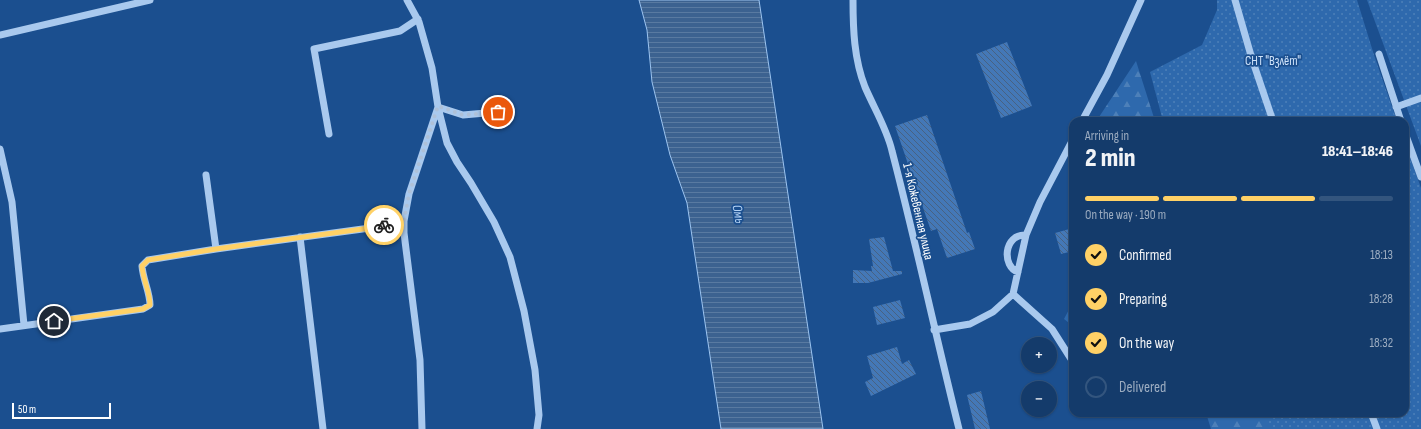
<!DOCTYPE html>
<html lang="en">
<head>
<meta charset="utf-8">
<style>
	:root { --surface:#143b6b; --page:#214673; --text:#f1f3f6; --muted:#9dadc1; --line:#33557e; --accent:#ffd166 }
	body { margin:0; font-family:"Sofia Sans Condensed",sans-serif; background:var(--page); color:var(--text); height:100vh; display:flex; flex-direction:column; font-size:15px; white-space:nowrap }
	* { box-sizing:border-box; margin:0 }
	p { font-size:13px; color:var(--muted) }
	.icon { flex:none; width:22px; height:22px; fill:none; stroke:currentColor; stroke-width:2; stroke-linecap:round; stroke-linejoin:round }
	.map { position:relative; flex:1; overflow:hidden }
	.panel { position:absolute; left:1069px; top:117px; width:340px; height:300px; display:flex; flex-direction:column; background:var(--surface); border-radius:12px; box-shadow:0 1px 3px #0004,0 0 0 1px var(--line) }
	.panel>* { flex:none }
	.controls { position:absolute; left:1021px; top:337px; display:grid; gap:8px }
	.controls a { display:grid; place-items:center; width:36px; height:36px; border-radius:50%; background:var(--surface); box-shadow:0 1px 3px #0004,0 0 0 1px var(--line); font-size:20px }
	.scale { position:absolute; left:12px; bottom:10px; width:99px; box-sizing:border-box; padding-left:4px; border:2px solid #fff; border-top:0; font-size:11px; line-height:14px; white-space:nowrap; color:#fff; -webkit-text-stroke:3px #1b4f8f; paint-order:stroke }
	.pin { position:absolute; display:grid; place-items:center; width:34px; height:34px; color:#fff; margin:-17px; border:2px solid #fff; border-radius:50%; box-shadow:0 1px 4px #0007 }
	.courier { position:absolute; display:grid; place-items:center; width:40px; height:40px; margin:-20px; border:3px solid #ffd166; border-radius:50%; background:#fff; color:#222; box-shadow:0 1px 5px #0007 }
	.overview em { font-style:normal; font-weight:800 }
	.overview div { display:flex; flex-direction:column-reverse }
	.overview { display:flex; align-items:center; justify-content:space-between; height:68px; padding:0 16px }
	h1 { font-size:26px; font-weight:800; line-height:30px }
	.bar { display:grid; grid-template-columns:repeat(4,1fr); gap:6px 4px; align-content:center; height:48px; padding:0 16px }
	.bar i { height:5px; border-radius:3px; background:var(--line) }
	.bar .current { background:var(--accent) }
	.bar p { grid-column:span 4 }
	ol { padding:0 16px; list-style:none }
	li { display:flex; align-items:center; gap:12px; height:44px }
	li p { margin-inline-start:auto }
	li .icon { padding:4px; border-radius:50%; background:var(--accent); color:#111; stroke-width:4 }
	li:last-child { color:var(--muted) }
	li i { width:22px; height:22px; border:2px solid var(--line); border-radius:50% }
	.map>svg:first-child { display:block }
	.grass { fill:url(#grass-dots) }
	.forest { fill:url(#forest-firs) }
	.water { fill:url(#water-rules); stroke:#9cc4f0 }
	.building { fill:url(#building-back-hatch) }
	.lines { fill:none; stroke-linecap:round; stroke-linejoin:round }
	.minor { stroke:#a9c9ee; stroke-width:7 }
	.done { stroke:#afc1d8; stroke-width:4; stroke-dasharray:0 7.2 }
	.route { stroke:#ffd166; stroke-width:5 }
	.labels { text-anchor:middle; stroke-width:3.5; stroke-linejoin:round; paint-order:stroke }
	.park-label { font-size:13px; fill:#cfe3fa; stroke:#1b4f8f }
	.street-label { font-size:13px; fill:#fff; stroke:#1b4f8f }
	.water-label { font-size:14px; font-style:italic; fill:#b5d3f5; stroke:#1b4f8f }
</style>
</head>
<body>
<div class="map">
<svg width="1421" height="429" viewBox="0 0 1421 429">
	<defs>
		<pattern id="grass-dots" width="8" height="8" patternUnits="userSpaceOnUse"><rect width="8" height="8" fill="#2e69ad"/><path d="M2 2h.1M6 6h.1" fill="none" stroke="#4d80b9" stroke-width="1.8" stroke-linecap="round"/></pattern>
		<pattern id="forest-firs" width="22" height="20" patternUnits="userSpaceOnUse"><rect width="22" height="20" fill="#2e69ad"/><path d="M5 1l3.5 6h-7zM16 11l3.5 6h-7z" fill="#4d80b9"/></pattern>
		<pattern id="water-rules" width="6" height="5" patternUnits="userSpaceOnUse"><rect width="6" height="5" fill="#3c6290"/><path d="M0 2.5h6" fill="none" stroke="#597aa1"/></pattern>
		<pattern id="building-back-hatch" width="6" height="6" patternUnits="userSpaceOnUse"><rect width="6" height="6" fill="#4478b7"/><path d="M-1 5l2 2M0 0l6 6M5-1l2 2" fill="none" stroke="#486282"/></pattern>
	</defs>
	<rect width="100%" height="100%" fill="#1b4f8f"/>
	<path class="grass" d="M 1217,0 L 1357,0 L 1374,55 L 1397,121 L 1163,121 L 1150,72 L 1202,45 L 1217,10 Z
		M 1367,0 L 1421,0 L 1421,146 Z
		M 1405,143 L 1421,188 L 1421,429 L 1257,429 L 1252,413 L 1405,413 Z"/>
	<path class="forest" d="M 1136,61 L 1155,121 L 1098,121 L 1099,117 Z
		M 1073,302 L 1073,326 L 1064,319 Z
		M 1206,413 L 1268,413 L 1268,429 L 1211,429 Z"/>
	<path class="water" d="M 639,0 L 759,0 L 823,429 L 721,429 L 687,203 L 670,155 L 652,82 L 647,30 Z"/>
	<path class="building" d="M 1007,42 L 1032,106 L 1001,118 L 976,54 Z
		M 927,115 L 967,233 L 969,232 L 975,249 L 947,258 L 937,229 L 931,231 L 895,126 Z
		M 1073,228 L 1073,251 L 1061,254 L 1055,233 Z
		M 884,237 L 893,271 L 902,271 L 902,274 L 868,283 L 853,283 L 853,270 L 872,271 L 871,266 L 873,266 L 869,239 Z
		M 900,300 L 905,318 L 877,325 L 873,307 Z
		M 897,347 L 902,364 L 909,360 L 916,374 L 871,396 L 865,382 L 873,378 L 867,356 Z
		M 981,391 L 990,429 L 975,429 L 967,395 Z"/>
	<g class="lines">
		<path class="minor" d="M 407,0 L 419,22 L 432,68 L 438,107 L 447,143 L 457,162 L 471,183 L 494,222 L 510,257 L 524,311 L 535,370 L 539,415 L 537,429
			M 853,0 C 853,29 854,59 865,87 C 874,108 887,129 892,151 C 916,243 936,337 959,429
			M 1235,0 L 1252,59 L 1273,121
			M 0,35 L 150,0
			M 1379,54 L 1401,121
			M 1396,107 L 1421,98
			M 1082,121 L 1107,75 L 1141,0
			M 1405,133 L 1421,177
			M 329,134 L 314,49 L 400,31 L 418,19
			M 0,149 L 12,202 L 24,325
			M 206,175 L 216,249
			M 300,237 L 323,429
			M 1018,272 C 1002,267 1003,234 1026,235
			M 1013,294 L 1052,329 L 1073,362
			M 0,329 L 143,309 L 150,305 C 150,292 143,280 142,266 L 148,260 L 216,249 L 370,228 L 404,221
			M 934,330 L 970,324 L 993,312 L 1013,294 L 1026,235 L 1040,202 L 1073,139
			M 1371,413 L 1377,429
			M 422,429 L 420,360 L 404,233 L 404,221 L 409,194 L 438,107 L 463,115 L 497,112"/>
	</g>
	<g class="lines">
		<path class="done" d="M 384,225 L 404,221 L 409,194 L 438,106 L 463,115 L 498,112"/>
		<path class="route" d="M 54,321 L 143,309 L 150,305 C 150,292 143,280 142,266 L 148,260 L 216,249 L 370,228 L 384,225"/>
	</g>
	<g class="labels">
		<g class="park-label">
			<text x="1273" y="65">СНТ "Взлёт"</text>
		</g>
		<g class="street-label">
			<text transform="translate(919 211) rotate(77)" y="5">1-я Кожевенная улица</text>
		</g>
		<g class="water-label">
			<text transform="translate(739 214) rotate(81)" y="5">Омь</text>
		</g>
	</g>
</svg>
<div class="controls">
<a>+</a>
<a>−</a>
</div>
<div class="scale">50 m</div>
<div class="pin" style="left:498px;top:112px;background:#ea580c"><svg class="icon" aria-label="bag" viewBox="0 0 24 24"><path d="M5 8h14l-1 12H6zM9 8a3 3 0 0 1 6 0"/></svg></div>
<div class="pin" style="left:54px;top:321px;background:#1f2937"><svg class="icon" aria-label="home" viewBox="0 0 24 24"><path d="M3 11l9-7 9 7M6 9v11h12V9"/></svg></div>
<div class="courier" style="left:384px;top:225px"><svg class="icon" aria-label="bike" viewBox="0 0 24 24"><circle cx="6" cy="16" r="4"/><circle cx="18" cy="16" r="4"/><path d="M6 16l4-8h5l3 8M10 8l3 8H6M13 5h3"/></svg></div>
<section class="panel">
<div class="overview"><div><h1>2 min</h1><p>Arriving in</p></div><em>18:41–18:46</em></div>
<div class="bar"><i class="current"></i><i class="current"></i><i class="current"></i><i></i><p>On the way · 190 m</p></div>
<ol>
<li><svg class="icon" aria-label="check" viewBox="0 0 24 24"><path d="M5 12l5 5 9-10"/></svg>Confirmed<p>18:13</p></li>
<li><svg class="icon" aria-label="check" viewBox="0 0 24 24"><path d="M5 12l5 5 9-10"/></svg>Preparing<p>18:28</p></li>
<li><svg class="icon" aria-label="check" viewBox="0 0 24 24"><path d="M5 12l5 5 9-10"/></svg>On the way<p>18:32</p></li>
<li><i></i>Delivered</li>
</ol>
</section>
</div>
</body>
</html>
